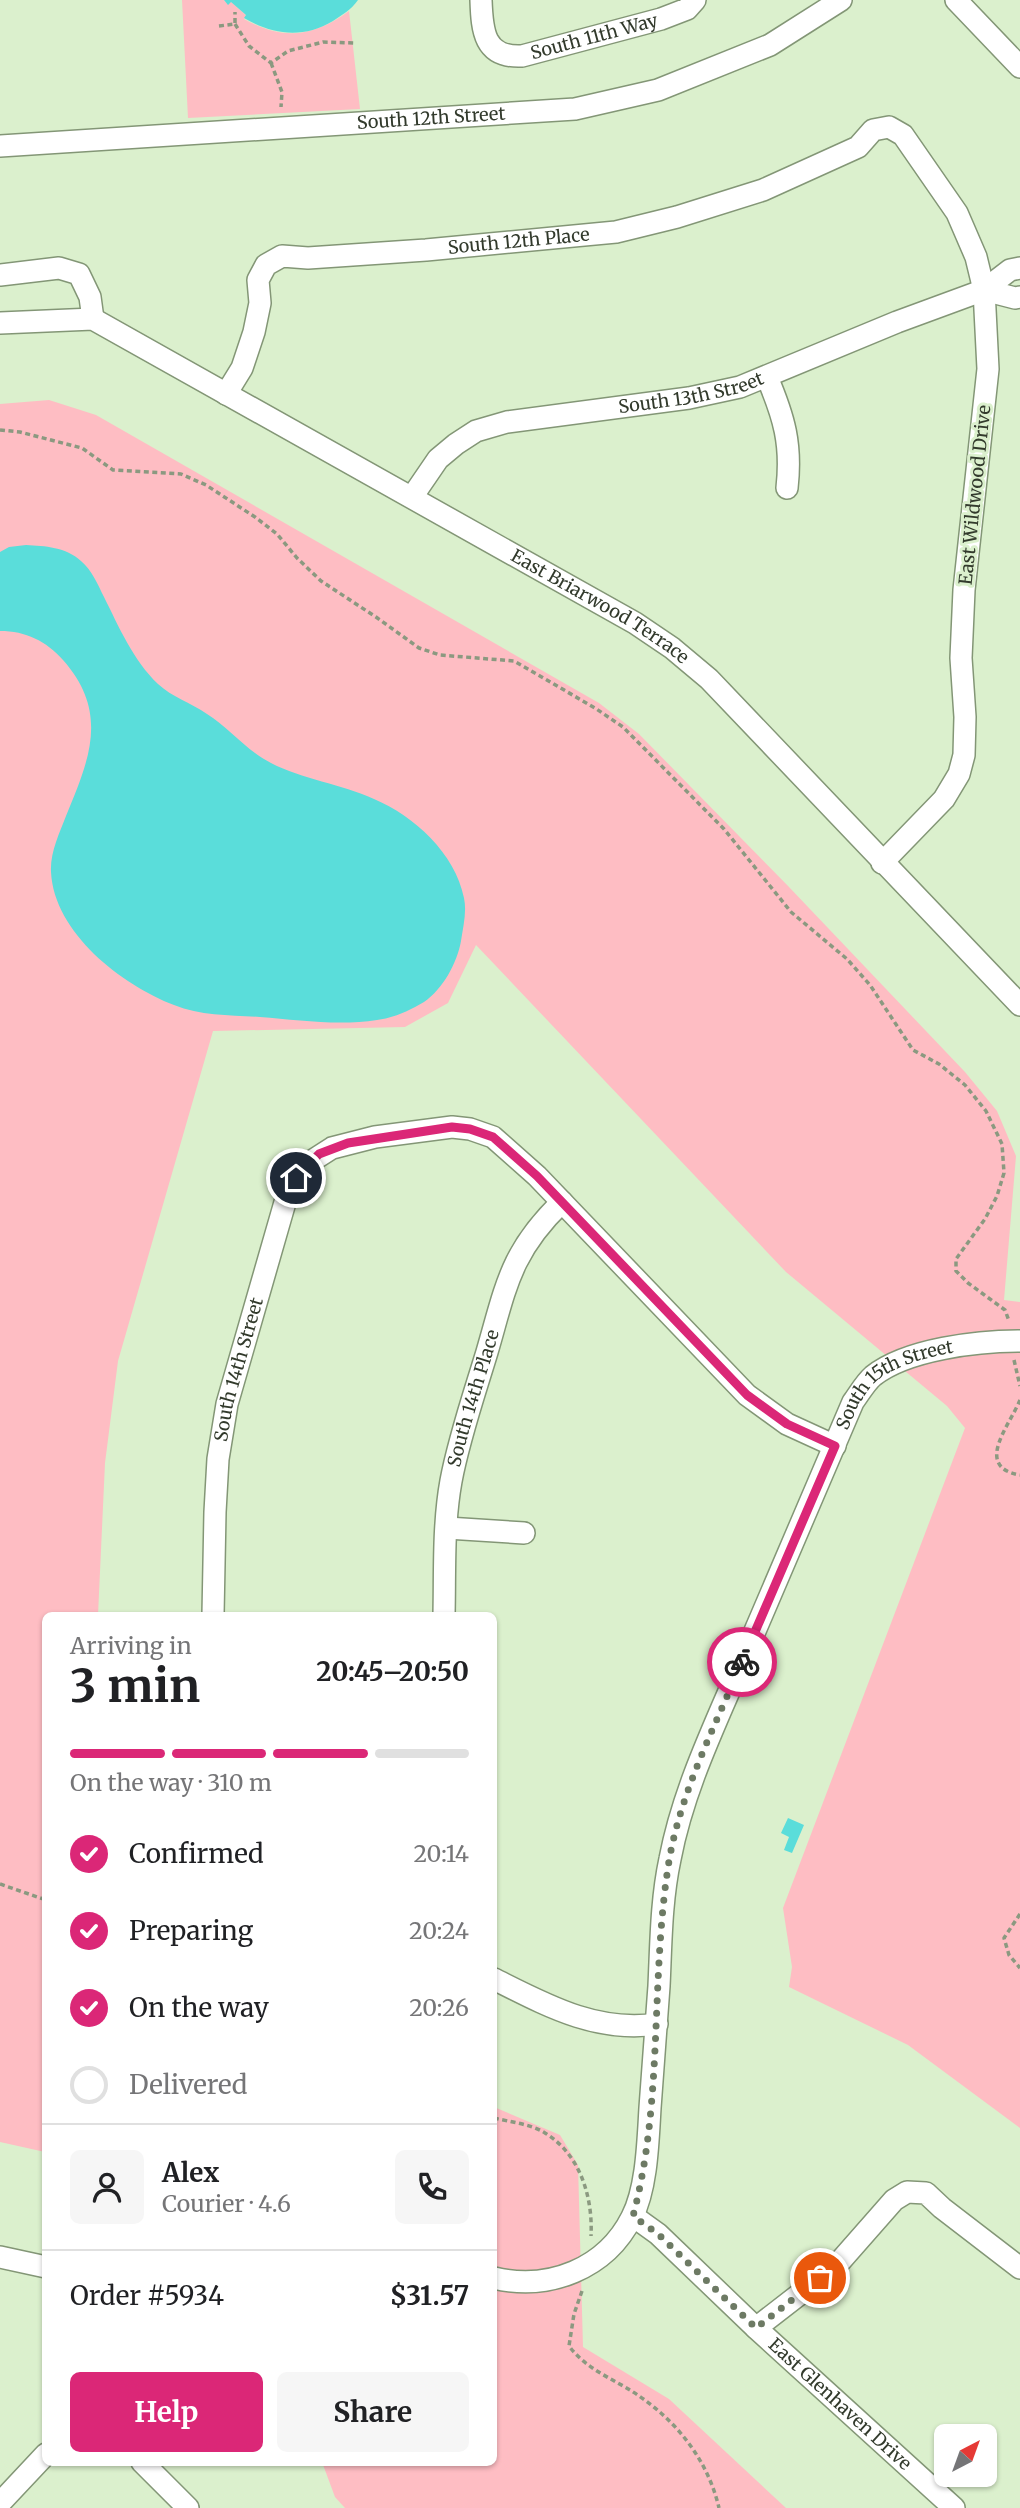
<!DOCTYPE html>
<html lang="en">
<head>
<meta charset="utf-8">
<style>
	:root { --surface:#fff; --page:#f6f6f6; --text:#202124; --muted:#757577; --line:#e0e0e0; --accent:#db2777 }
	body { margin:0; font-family:Merriweather,serif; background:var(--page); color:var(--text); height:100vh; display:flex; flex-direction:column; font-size:26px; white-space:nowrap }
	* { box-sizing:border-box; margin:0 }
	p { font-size:23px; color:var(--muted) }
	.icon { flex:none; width:38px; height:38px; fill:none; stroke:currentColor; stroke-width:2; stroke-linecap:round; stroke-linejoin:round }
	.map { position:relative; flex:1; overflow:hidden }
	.side { position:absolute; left:42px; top:1612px; width:455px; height:854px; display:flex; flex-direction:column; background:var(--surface); border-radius:10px; box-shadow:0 2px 5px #0004 }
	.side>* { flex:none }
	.needle { width:46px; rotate:41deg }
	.controls { position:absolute; left:934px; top:2424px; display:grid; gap:14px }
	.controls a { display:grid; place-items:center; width:63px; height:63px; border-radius:10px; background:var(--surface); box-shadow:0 2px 5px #0004; font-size:35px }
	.pin { position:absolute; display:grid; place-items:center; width:60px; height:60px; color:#fff; margin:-30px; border:4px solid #fff; border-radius:50%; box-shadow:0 2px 7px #0007 }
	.courier { position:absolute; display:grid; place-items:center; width:70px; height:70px; margin:-35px; border:5px solid #db2777; border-radius:50%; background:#fff; color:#222; box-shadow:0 2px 9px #0007 }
	.headline em { font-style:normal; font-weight:700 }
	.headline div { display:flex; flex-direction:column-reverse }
	.headline { display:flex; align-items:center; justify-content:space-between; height:119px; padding:0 28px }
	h1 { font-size:46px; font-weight:700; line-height:52px }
	.bar { display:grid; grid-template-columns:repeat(4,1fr); gap:10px 7px; align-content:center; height:84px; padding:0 28px }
	.bar i { height:9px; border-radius:5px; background:var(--line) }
	.bar .active { background:var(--accent) }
	.bar p { grid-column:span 4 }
	.line { display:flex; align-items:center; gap:18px; padding:0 28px; border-top:2px solid var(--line) }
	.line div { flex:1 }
	.round { display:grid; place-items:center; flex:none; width:74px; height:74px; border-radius:10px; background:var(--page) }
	ol { padding:0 28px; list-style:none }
	li { display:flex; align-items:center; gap:21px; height:77px }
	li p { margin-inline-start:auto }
	li .icon { padding:7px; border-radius:50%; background:var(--accent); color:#fff; stroke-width:4 }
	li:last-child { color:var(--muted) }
	li i { width:38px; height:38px; border:4px solid var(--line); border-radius:50% }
	.action { display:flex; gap:14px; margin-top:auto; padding:14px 28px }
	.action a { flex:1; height:80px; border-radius:10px; background:var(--accent); color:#fff; font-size:28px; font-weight:700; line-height:80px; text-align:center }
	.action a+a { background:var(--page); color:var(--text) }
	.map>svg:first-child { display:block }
	.green { fill:#febdc3 }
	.water { fill:#5addda }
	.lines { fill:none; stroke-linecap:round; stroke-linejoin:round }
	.minor-casing { stroke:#839676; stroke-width:24 }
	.path { stroke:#8b9980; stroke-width:3.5; stroke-dasharray:5 3.5; stroke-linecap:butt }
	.minor { stroke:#fff; stroke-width:21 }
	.done { stroke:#6d7a64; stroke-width:7; stroke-dasharray:0 12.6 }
	.route { stroke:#db2777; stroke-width:9 }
	.labels { text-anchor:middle; stroke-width:6; stroke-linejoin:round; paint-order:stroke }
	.street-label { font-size:18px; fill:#323a2c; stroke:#dbf0cd }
</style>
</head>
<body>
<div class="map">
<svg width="1020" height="2508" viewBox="0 0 1020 2508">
	<rect width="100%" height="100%" fill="#dbf0cd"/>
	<path class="green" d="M 182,0 L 224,0 L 228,4 L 230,1 L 246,15 L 244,19 C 284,41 313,37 349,11 L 360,109 L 188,118 Z
		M 49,400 L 96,415 L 599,703 L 639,734 L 789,887 L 965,1072 L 997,1111 L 1016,1156 L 1004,1300 L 1020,1302 L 1020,2128 L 908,2045 L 789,1987 L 792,1967 L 783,1908 L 965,1428 L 947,1406 L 786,1272 L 476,945 L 448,1003 L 405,1027 L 213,1031 L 118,1361 L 105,1463 L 98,1615 L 46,1615 L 45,2152 L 0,2142 L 0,404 Z
		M 494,2107 L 560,2135 L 578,2165 L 583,2347 L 669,2399 L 786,2508 L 345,2508 L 335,2497 L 322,2462 L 494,2462 Z"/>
	<path class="water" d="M 224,0 L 358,0 C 351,10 342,15 333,21 C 303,39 273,35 244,18 L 246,15 L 231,2 L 228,5 Z
		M 26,545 C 45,546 66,547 81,561 C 92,570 98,585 104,597 C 119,627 133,660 158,684 C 172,697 191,703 207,714 C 229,728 247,751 271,763 C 302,779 341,784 374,799 C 414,816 455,853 464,898 C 467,912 463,927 461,941 C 457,963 443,989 424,1002 C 409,1011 393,1018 377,1020 C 339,1026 298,1020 260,1017 C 231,1015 201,1016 174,1005 C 122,985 54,933 51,872 C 50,853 59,834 66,816 C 89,760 110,713 63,660 C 46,641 26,631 0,631 L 0,552 L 9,547 Z
		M 788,1818 L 804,1825 L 792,1853 L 784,1850 L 789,1837 L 781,1833 Z"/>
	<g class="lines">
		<defs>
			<g id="minor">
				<path id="s1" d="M 481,0 C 482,31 484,58 522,56 L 661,19 L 687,9 L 695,0"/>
				<path d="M 956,0 L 1020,67"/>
				<path id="s2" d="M 0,146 L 575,109 L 658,90 L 770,45 L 841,0"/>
				<path d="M 0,275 L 59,268 L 79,274 L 90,297 L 93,319"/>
				<path d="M 984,290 L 1015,298 L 1020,297"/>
				<path id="s3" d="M 0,323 L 93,319 L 635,623 L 672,648 L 709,679 L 1020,1005"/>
				<path d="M 767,377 C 784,417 792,444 787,488"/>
				<path id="s4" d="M 226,394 L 242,368 L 254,332 L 260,303 L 258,280 L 266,265 L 282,256 L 308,258 L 426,250 L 616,232 L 677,217 L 763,190 L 858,147 L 873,130 L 889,127 L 903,135 L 957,213 L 976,257 L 984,290 L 988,369 L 964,590 L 961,658 L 965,717 L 964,755 L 959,774 L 944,799 L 882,863"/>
				<path id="s5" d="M 412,497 L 438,459 L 456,444 L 476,431 L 507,422 L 689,398 L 740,387 L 897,322 L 984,290 L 1010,270 L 1020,268"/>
				<path d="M 447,1528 L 524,1533"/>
				<path id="s6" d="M 213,1615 L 215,1512 L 218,1459 L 227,1404 L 288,1192 L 307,1164 L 332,1148 L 375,1137 L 452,1127 L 470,1129 L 493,1137 L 537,1176 L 747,1395 L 787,1424 L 835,1446"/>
				<path id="s7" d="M 444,1615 C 445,1571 443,1525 451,1481 C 459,1438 474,1395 487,1352 C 506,1287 510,1252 562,1202"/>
				<path d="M 494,1979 C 546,2005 596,2033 657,2024"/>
				<path id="s8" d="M 633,2216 L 658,2234 L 756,2328 L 954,2508"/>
				<path d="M 0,2257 L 46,2267"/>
				<path id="s9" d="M 494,2278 C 549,2291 606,2269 632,2217 C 647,2188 648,2141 650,2108 C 653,2067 656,2027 659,1986 C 661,1944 661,1901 670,1859 C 683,1791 713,1729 740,1666 C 778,1578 816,1490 853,1402 C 859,1394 865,1383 873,1376 C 907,1349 978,1341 1020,1341"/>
				<path d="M 756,2328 L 836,2266 L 894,2200 L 907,2192 L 926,2193 L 942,2208 L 1020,2268"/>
				<path d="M 142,2462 L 188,2508"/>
				<path d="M 0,2503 L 46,2454"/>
			</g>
		</defs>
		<use href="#minor" class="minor-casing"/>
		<path class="path" d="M 235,24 L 249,46 L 271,63 L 288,51 L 323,42 L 355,43
			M 219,26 L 235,24 L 235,12
			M 271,63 L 282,92 L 281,107
			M 0,430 L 20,432 L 82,448 L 113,470 L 181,474 L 206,485 L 255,517 L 277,534 L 297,558 L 321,581 L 376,617 L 419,648 L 440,655 L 514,661 L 595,708 L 623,727 L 724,829 L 791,912 L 847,959 L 870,985 L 913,1050 L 939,1064 L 965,1085 L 986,1111 L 1002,1144 L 1004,1173 L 997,1196 L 985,1219 L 956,1259 L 956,1271 L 968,1283 L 1005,1310 L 1009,1321
			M 1014,1360 L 1020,1386
			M 1020,1400 C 1010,1425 973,1467 1020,1475
			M 0,1884 L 46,1900
			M 1020,1914 L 1004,1938 L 1009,1955 L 1020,1968
			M 494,2118 C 510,2122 531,2124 545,2133 C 580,2154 593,2197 591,2236
			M 582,2291 L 574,2314 L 569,2346 C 584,2366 604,2375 625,2387 C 671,2414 707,2456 719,2508"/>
		<use href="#minor" class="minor"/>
	</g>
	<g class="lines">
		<path class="done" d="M 742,1662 C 715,1726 681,1791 669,1861 C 650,1978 664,2100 633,2216 L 658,2234 L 756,2328 L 820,2278"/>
		<path class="route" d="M 296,1178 L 319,1154 L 348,1143 L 452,1127 L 470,1129 L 493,1137 L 537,1176 L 747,1395 L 787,1424 L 835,1446 L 742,1662"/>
	</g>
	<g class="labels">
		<g class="street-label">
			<text dy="6" stroke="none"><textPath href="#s1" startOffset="156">South 11th Way</textPath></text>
			<text dy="6" stroke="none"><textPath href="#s2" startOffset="432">South 12th Street</textPath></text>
			<text dy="6" stroke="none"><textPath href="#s4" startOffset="394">South 12th Place</textPath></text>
			<text dy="6" stroke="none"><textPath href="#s5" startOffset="312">South 13th Street</textPath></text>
			<text transform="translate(975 495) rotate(-84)" y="6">East Wildwood Drive</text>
			<text dy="6" stroke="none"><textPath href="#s3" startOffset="676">East Briarwood Terrace</textPath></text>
			<text dy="6" stroke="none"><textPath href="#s6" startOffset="248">South 14th Street</textPath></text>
			<text dy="6" stroke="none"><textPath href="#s9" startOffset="1062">South 15th Street</textPath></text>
			<text dy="6" stroke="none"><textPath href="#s7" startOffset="220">South 14th Place</textPath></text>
			<text dy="6" stroke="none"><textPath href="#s8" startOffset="280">East Glenhaven Drive</textPath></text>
		</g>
	</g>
</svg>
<div class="controls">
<a><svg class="needle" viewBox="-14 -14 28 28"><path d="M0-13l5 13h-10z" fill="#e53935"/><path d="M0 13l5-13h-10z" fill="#757577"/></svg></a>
</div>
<div class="pin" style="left:820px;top:2278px;background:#ea580c"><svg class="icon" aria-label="bag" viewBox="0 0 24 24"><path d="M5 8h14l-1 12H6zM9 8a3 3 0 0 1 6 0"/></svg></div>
<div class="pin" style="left:296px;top:1178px;background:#1f2937"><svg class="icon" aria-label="home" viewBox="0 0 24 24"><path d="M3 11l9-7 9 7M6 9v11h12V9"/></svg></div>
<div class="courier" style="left:742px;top:1662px"><svg class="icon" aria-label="bike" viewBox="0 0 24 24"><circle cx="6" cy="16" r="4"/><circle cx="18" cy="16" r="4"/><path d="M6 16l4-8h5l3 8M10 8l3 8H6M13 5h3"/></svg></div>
<section class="side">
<div class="headline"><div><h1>3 min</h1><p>Arriving in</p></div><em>20:45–20:50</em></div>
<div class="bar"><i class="active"></i><i class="active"></i><i class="active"></i><i></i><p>On the way · 310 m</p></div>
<ol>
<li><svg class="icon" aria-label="check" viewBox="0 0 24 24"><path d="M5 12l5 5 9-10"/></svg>Confirmed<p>20:14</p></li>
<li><svg class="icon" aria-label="check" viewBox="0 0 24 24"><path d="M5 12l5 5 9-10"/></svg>Preparing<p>20:24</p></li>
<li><svg class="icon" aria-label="check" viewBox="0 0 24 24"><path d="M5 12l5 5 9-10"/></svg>On the way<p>20:26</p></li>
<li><i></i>Delivered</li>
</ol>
<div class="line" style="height:126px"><a class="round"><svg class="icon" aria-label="person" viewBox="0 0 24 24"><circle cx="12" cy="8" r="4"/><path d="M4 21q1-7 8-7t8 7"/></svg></a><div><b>Alex</b><p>Courier · 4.6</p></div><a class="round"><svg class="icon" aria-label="phone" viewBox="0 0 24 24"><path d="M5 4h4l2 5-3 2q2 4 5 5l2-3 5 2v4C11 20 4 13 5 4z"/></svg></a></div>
<div class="line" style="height:91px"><div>Order #5934</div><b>$31.57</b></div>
<div class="action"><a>Help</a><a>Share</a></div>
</section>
</div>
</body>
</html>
